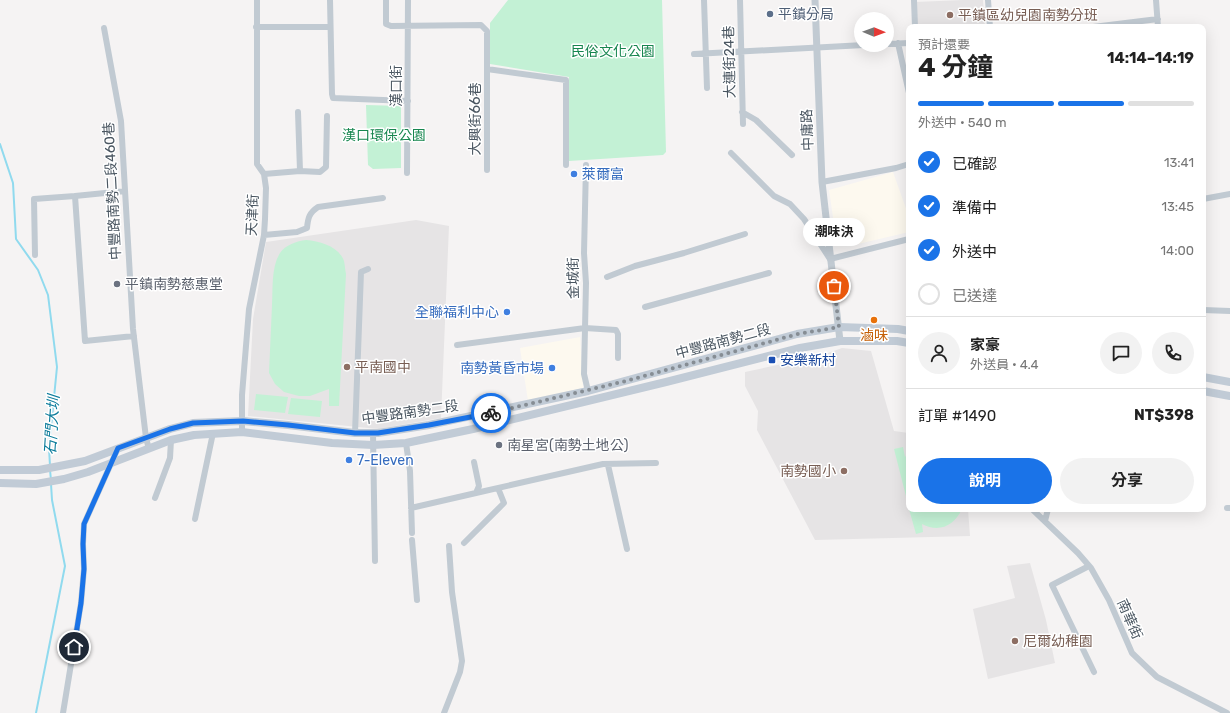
<!DOCTYPE html>
<html lang="zh-TW">
<head>
<meta charset="utf-8">
<style>
	:root { --surface:#fff; --page:#f2f2f2; --text:#222; --muted:#767676; --line:#e0e0e0; --accent:#1a73e8 }
	body { margin:0; font-family:Rubik,"Noto Sans TC",sans-serif; background:var(--page); color:var(--text); height:100vh; display:flex; flex-direction:column; font-size:15px; white-space:nowrap }
	* { box-sizing:border-box; margin:0 }
	p { font-size:13px; color:var(--muted) }
	.icon { flex:none; width:22px; height:22px; fill:none; stroke:currentColor; stroke-width:2; stroke-linecap:round; stroke-linejoin:round }
	.map { position:relative; flex:1; overflow:hidden }
	.details { position:absolute; left:906px; top:24px; width:300px; height:488px; display:flex; flex-direction:column; background:var(--surface); border-radius:8px; box-shadow:0 4px 16px #0002 }
	.details>* { flex:none }
	.needle { width:26px; rotate:91deg }
	.buttons { position:absolute; left:854px; top:12px; display:grid; gap:8px }
	.buttons a { display:grid; place-items:center; width:40px; height:40px; border-radius:50%; background:var(--surface); box-shadow:0 4px 16px #0002; font-size:20px }
	.pin { position:absolute; display:grid; place-items:center; width:34px; height:34px; color:#fff; margin:-17px; border:2px solid #fff; border-radius:50%; box-shadow:0 1px 4px #0007 }
	.courier { position:absolute; display:grid; place-items:center; width:40px; height:40px; margin:-20px; border:3px solid #1a73e8; border-radius:50%; background:#fff; color:#222; box-shadow:0 1px 5px #0007 }
	.bubble { position:absolute; height:28px; border-radius:14px; background:var(--surface); box-shadow:0 4px 16px #0002; font-size:13px; font-weight:700; line-height:28px; text-align:center }
	.head em { font-style:normal; font-weight:700 }
	.head div { display:flex; flex-direction:column-reverse }
	.head { display:flex; align-items:center; justify-content:space-between; height:68px; padding:0 12px }
	h1 { font-size:26px; font-weight:700; line-height:30px }
	.bar { display:grid; grid-template-columns:repeat(4,1fr); gap:6px 4px; align-content:center; height:48px; padding:0 12px }
	.bar i { height:5px; border-radius:3px; background:var(--line) }
	.bar .on { background:var(--accent) }
	.bar p { grid-column:span 4 }
	.line { display:flex; align-items:center; gap:10px; padding:0 12px; border-top:1px solid var(--line) }
	.line div { flex:1 }
	.round { display:grid; place-items:center; flex:none; width:42px; height:42px; border-radius:21px; background:var(--page) }
	ol { padding:0 12px; list-style:none }
	li { display:flex; align-items:center; gap:12px; height:44px }
	li p { margin-inline-start:auto }
	li .icon { padding:4px; border-radius:50%; background:var(--accent); color:#fff; stroke-width:4 }
	li:last-child { color:var(--muted) }
	li i { width:22px; height:22px; border:2px solid var(--line); border-radius:50% }
	.cta { display:flex; gap:8px; margin-top:auto; padding:8px 12px }
	.cta a { flex:1; height:46px; border-radius:24px; background:var(--accent); color:#fff; font-size:16px; font-weight:700; line-height:46px; text-align:center }
	.cta a+a { background:var(--page); color:var(--text) }
	.map>svg:first-child { display:block }
	.commercial { fill:#fdf9ef }
	.education { fill:#e6e4e5 }
	.green { fill:#c3f1d5 }
	.lines { fill:none; stroke-linecap:round; stroke-linejoin:round }
	.stream { stroke:#90daee; stroke-width:2 }
	.minor { stroke:#c1cad2; stroke-width:6 }
	.tertiary { stroke:#c1cad2; stroke-width:7 }
	.secondary { stroke:#c1cbd6; stroke-width:8 }
	.done { stroke:#868d94; stroke-width:4; stroke-dasharray:0 7.2 }
	.route { stroke:#1a73e8; stroke-width:5 }
	.service-dot { fill:#5c6f8a; stroke:#fff; stroke-width:1.5 }
	.education-dot { fill:#8d6e63; stroke:#fff; stroke-width:1.5 }
	.shop-dot { fill:#3f7fe0; stroke:#fff; stroke-width:1.5 }
	.worship-dot { fill:#6b7280; stroke:#fff; stroke-width:1.5 }
	.food-dot { fill:#e8710a; stroke:#fff; stroke-width:1.5 }
	.transit-dot { fill:#1a4fb4; stroke:#fff; stroke-width:1.5 }
	.labels { text-anchor:middle; stroke-width:3; stroke-linejoin:round; paint-order:stroke }
	.service-label { font-size:14px; fill:#4e5e75; stroke:#fff; text-anchor:start }
	.education-label { font-size:14px; fill:#785e54; stroke:#fff; text-anchor:start }
	.park-label { font-size:14px; fill:#17864f; stroke:#fff }
	.street-label { font-size:14px; fill:#4a5661; stroke:#fff }
	.shop-label { font-size:14px; fill:#366cbe; stroke:#fff; text-anchor:start }
	.worship-label { font-size:14px; fill:#5b616d; stroke:#fff; text-anchor:start }
	.food-label { font-size:14px; fill:#c56008; stroke:#fff }
	.transit-label { font-size:14px; fill:#164399; stroke:#fff; text-anchor:start }
	.water-label { font-size:15px; font-style:italic; fill:#0c7c9b; stroke:#fff }
</style>
</head>
<body>
<div class="map">
<svg width="1230" height="713" viewBox="0 0 1230 713">
	<rect width="100%" height="100%" fill="#f5f3f3"/>
	<path class="commercial" d="M 893,172 L 909,217 L 909,232 L 858,244 L 834,224 L 829,190 Z
		M 580,337 L 583,388 L 528,401 L 520,348 Z"/>
	<path class="education" d="M 963,0 L 983,0 L 985,27 L 917,27 L 915,2 Z
		M 416,220 L 449,226 L 441,418 L 378,429 L 248,416 L 253,319 L 266,242 Z
		M 842,348 L 871,351 L 894,431 L 909,433 L 909,509 L 968,509 L 970,536 L 815,540 L 757,430 L 758,411 L 745,386 L 745,372 L 820,356 Z
		M 1030,563 L 1046,620 L 1055,663 L 988,679 L 973,609 L 1015,598 L 1007,566 Z"/>
	<path class="green" d="M 508,0 L 662,0 L 666,152 L 663,155 L 569,161 L 569,77 L 490,64 L 490,23 Z
		M 366,105 L 401,106 L 401,168 L 373,169 L 368,165 Z
		M 306,240 C 321,241 339,247 344,261 C 345,265 345,270 346,274 L 339,406 L 329,406 L 329,389 L 310,396 L 299,396 L 284,392 L 275,384 L 269,373 C 270,350 271,328 272,305 C 273,289 271,267 280,253 C 285,245 297,241 306,240 Z
		M 256,394 L 288,397 L 285,413 L 254,410 Z
		M 291,398 L 322,401 L 320,417 L 288,414 Z
		M 903,447 L 905,457 L 909,451 L 909,508 L 894,449 Z
		M 909,509 L 962,509 C 954,526 939,533 922,524 L 923,532 L 916,534 Z"/>
	<g class="lines">
		<path class="stream" d="M 0,144 L 13,183 L 16,239 L 38,270 L 48,295 L 57,367 L 49,448 L 50,466
			M 50,470 L 51,480
			M 36,713 L 65,566 L 52,500 L 51,484"/>
		<path class="minor" d="M 330,0 L 332,94 L 333,98 L 408,101
			M 386,0 L 386,24 L 391,26 L 481,25 L 487,31 L 487,170
			M 704,0 L 707,88
			M 740,0 L 743,124
			M 914,0 L 915,27
			M 988,0 L 990,27
			M 1156,0 L 1158,27
			M 256,27 L 330,27
			M 1093,27 L 1158,19
			M 104,28 L 121,121 L 133,329 L 146,438 L 149,449
			M 898,43 L 909,93
			M 887,44 L 909,43
			M 694,54 L 864,45
			M 487,69 L 566,80 L 566,165
			M 298,112 L 300,171
			M 742,112 L 756,120 L 792,155
			M 731,153 L 774,196 L 790,204 L 804,219 L 830,259 L 909,239
			M 586,165 L 584,253 L 586,283 L 584,374 L 588,391
			M 407,173 L 408,0
			M 264,174 L 300,171 L 320,172 L 326,167 L 327,116
			M 822,182 L 896,168 L 909,164
			M 125,191 L 75,196 L 85,341 L 134,336
			M 1203,199 L 1230,194
			M 264,235 L 297,232 L 307,228 C 308,218 309,213 318,207 L 383,198
			M 35,255 L 34,199 L 75,196
			M 607,277 L 635,266 L 684,253 L 745,234
			M 645,307 L 769,273
			M 1203,310 L 1230,311
			M 457,345 L 585,328 L 616,330 L 618,334 L 618,358
			M 242,432 L 242,395 L 249,309 L 264,235 L 265,219 L 266,188 L 264,174 L 257,164 L 257,0
			M 355,433 L 361,272 L 368,269
			M 373,433 L 375,561
			M 406,443 L 410,471 L 412,533
			M 608,465 L 627,549
			M 476,493 L 603,464 L 656,463
			M 155,498 L 170,458 L 171,440
			M 411,508 L 476,493 L 479,486 L 474,462
			M 1227,508 L 1230,508
			M 1032,509 L 1078,553 L 1091,568 L 1109,600 L 1132,653 L 1157,677 L 1227,713
			M 195,519 L 213,433
			M 1045,521 L 1048,509
			M 412,540 L 417,600
			M 464,543 L 504,503 L 498,488
			M 1089,566 L 1052,585 L 1094,672
			M 63,713 L 81,603 L 84,569 L 83,544 L 84,524 L 118,448
			M 444,713 L 460,672 L 462,661 L 452,592 L 449,546"/>
		<path class="tertiary" d="M 815,0 L 822,182 L 840,341"/>
		<path class="secondary" d="M 1203,377 L 1230,382
			M 1203,391 L 1230,396
			M 0,470 L 39,470 L 85,461 L 170,429 L 193,423 L 243,421 L 288,425 L 355,433 L 378,433 L 429,425 L 588,391 L 797,334 L 839,327 L 898,329 L 909,331
			M 0,483 L 36,484 L 64,479 L 88,472 L 171,440 L 194,435 L 242,432 L 332,443 L 373,445 L 406,443 L 473,429 L 666,382 L 800,348 L 840,341 L 897,341 L 909,343"/>
	</g>
	<g class="lines">
		<path class="done" d="M 491,413 L 626,381 L 798,334 L 839,327 L 834,286"/>
		<path class="route" d="M 74,647 L 81,603 L 84,569 L 83,544 L 84,524 L 118,448 L 170,429 L 193,423 L 243,421 L 288,425 L 355,433 L 378,433 L 429,425 L 491,413"/>
	</g>
	<circle class="service-dot" cx="770" cy="14" r="4"/>
	<g class="education-dot">
		<circle cx="950" cy="15" r="4"/>
		<circle cx="347" cy="367" r="4"/>
		<circle cx="844" cy="471" r="4"/>
		<circle cx="1015" cy="641" r="4"/>
	</g>
	<g class="shop-dot">
		<circle cx="574" cy="174" r="4"/>
		<circle cx="507" cy="312" r="4"/>
		<circle cx="552" cy="368" r="4"/>
		<circle cx="349" cy="460" r="4"/>
	</g>
	<g class="worship-dot">
		<circle cx="117" cy="284" r="4"/>
		<circle cx="499" cy="445" r="4"/>
	</g>
	<circle class="food-dot" cx="874" cy="320" r="4"/>
	<rect class="transit-dot" x="768" y="356" width="8" height="8" rx="2"/>
	<g class="labels">
		<g class="service-label">
			<text x="778" y="19">平鎮分局</text>
		</g>
		<g class="education-label">
			<text x="958" y="20">平鎮區幼兒園南勢分班</text>
			<text x="355" y="372">平南國中</text>
			<text x="836" y="476" text-anchor="end">南勢國小</text>
			<text x="1023" y="646">尼爾幼稚園</text>
		</g>
		<g class="park-label">
			<text x="613" y="56">民俗文化公園</text>
			<text x="384" y="140">漢口環保公園</text>
		</g>
		<g class="street-label">
			<text transform="translate(729 62) rotate(-91)" y="5">大連街24巷</text>
			<text transform="translate(396 86) rotate(-90)" y="5">漢口街</text>
			<text transform="translate(475 119) rotate(-90)" y="5">大興街66巷</text>
			<text transform="translate(807 130) rotate(-92)" y="5">中庸路</text>
			<text transform="translate(112 191) rotate(-93)" y="5">中豐路南勢二段460巷</text>
			<text transform="translate(252 215) rotate(-87)" y="5">天津街</text>
			<text transform="translate(573 278) rotate(-91)" y="5">金城街</text>
			<text transform="translate(723 341) rotate(-15)" y="5">中豐路南勢二段</text>
			<text transform="translate(410 412) rotate(-8)" y="5">中豐路南勢二段</text>
			<text transform="translate(1130 619) rotate(66)" y="5">南華街</text>
		</g>
		<g class="shop-label">
			<text x="582" y="179">萊爾富</text>
			<text x="499" y="317" text-anchor="end">全聯福利中心</text>
			<text x="544" y="373" text-anchor="end">南勢黃昏市場</text>
			<text x="357" y="465">7-Eleven</text>
		</g>
		<g class="worship-label">
			<text x="125" y="289">平鎮南勢慈惠堂</text>
			<text x="507" y="450">南星宮(南勢土地公)</text>
		</g>
		<g class="food-label">
			<text x="874" y="340">滷味</text>
		</g>
		<g class="transit-label">
			<text x="780" y="365">安樂新村</text>
		</g>
		<g class="water-label">
			<text transform="translate(52 425) rotate(-86)" y="5">石門大圳</text>
		</g>
	</g>
</svg>
<div class="buttons">
<a><svg class="needle" viewBox="-14 -14 28 28"><path d="M0-13l5 13h-10z" fill="#e53935"/><path d="M0 13l5-13h-10z" fill="#767676"/></svg></a>
</div>
<div class="pin" style="left:834px;top:286px;background:#ea580c"><svg class="icon" aria-label="bag" viewBox="0 0 24 24"><path d="M5 8h14l-1 12H6zM9 8a3 3 0 0 1 6 0"/></svg></div>
<div class="pin" style="left:74px;top:647px;background:#1f2937"><svg class="icon" aria-label="home" viewBox="0 0 24 24"><path d="M3 11l9-7 9 7M6 9v11h12V9"/></svg></div>
<div class="courier" style="left:491px;top:413px"><svg class="icon" aria-label="bike" viewBox="0 0 24 24"><circle cx="6" cy="16" r="4"/><circle cx="18" cy="16" r="4"/><path d="M6 16l4-8h5l3 8M10 8l3 8H6M13 5h3"/></svg></div>
<div class="bubble" style="left:803px;top:218px;width:62px">潮味決</div>
<section class="details">
<div class="head"><div><h1>4 分鐘</h1><p>預計還要</p></div><em>14:14–14:19</em></div>
<div class="bar"><i class="on"></i><i class="on"></i><i class="on"></i><i></i><p>外送中 · 540 m</p></div>
<ol>
<li><svg class="icon" aria-label="check" viewBox="0 0 24 24"><path d="M5 12l5 5 9-10"/></svg>已確認<p>13:41</p></li>
<li><svg class="icon" aria-label="check" viewBox="0 0 24 24"><path d="M5 12l5 5 9-10"/></svg>準備中<p>13:45</p></li>
<li><svg class="icon" aria-label="check" viewBox="0 0 24 24"><path d="M5 12l5 5 9-10"/></svg>外送中<p>14:00</p></li>
<li><i></i>已送達</li>
</ol>
<div class="line" style="height:72px"><a class="round"><svg class="icon" aria-label="person" viewBox="0 0 24 24"><circle cx="12" cy="8" r="4"/><path d="M4 21q1-7 8-7t8 7"/></svg></a><div><b>家豪</b><p>外送員 · 4.4</p></div><a class="round"><svg class="icon" aria-label="chat" viewBox="0 0 24 24"><path d="M4 5h16v11H9l-5 4z"/></svg></a><a class="round"><svg class="icon" aria-label="phone" viewBox="0 0 24 24"><path d="M5 4h4l2 5-3 2q2 4 5 5l2-3 5 2v4C11 20 4 13 5 4z"/></svg></a></div>
<div class="line" style="height:52px"><div>訂單 #1490</div><b>NT$398</b></div>
<div class="cta"><a>說明</a><a>分享</a></div>
</section>
</div>
</body>
</html>
